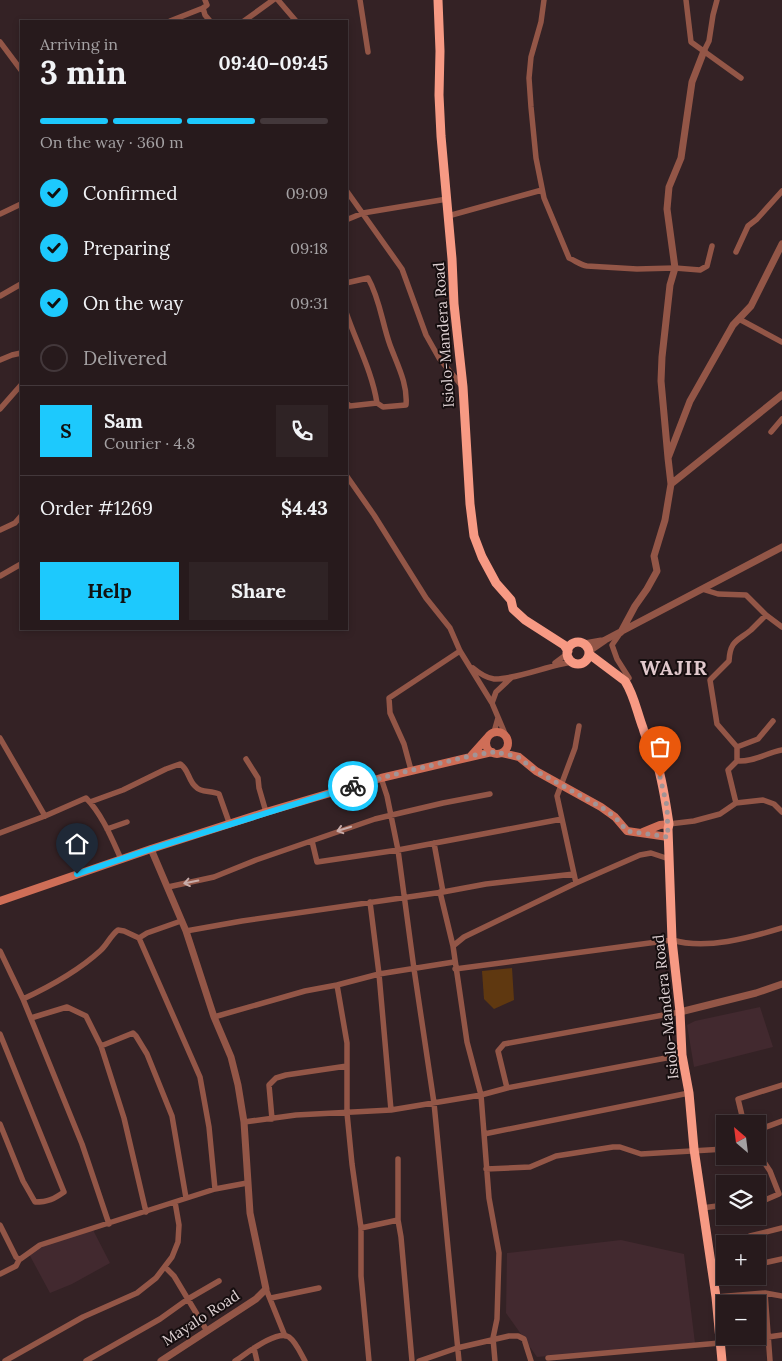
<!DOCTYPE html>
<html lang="en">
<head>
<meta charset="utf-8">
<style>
	:root { --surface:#271a1c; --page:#2f2325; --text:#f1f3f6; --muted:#a4a1a3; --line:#43383b; --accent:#1dc9fd }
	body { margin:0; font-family:Lora,serif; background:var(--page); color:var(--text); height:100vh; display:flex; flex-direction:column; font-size:19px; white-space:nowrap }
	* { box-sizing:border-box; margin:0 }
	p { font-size:16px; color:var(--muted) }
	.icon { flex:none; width:28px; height:28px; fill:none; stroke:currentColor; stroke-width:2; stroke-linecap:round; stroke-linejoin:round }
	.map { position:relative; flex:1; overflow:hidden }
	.panel { position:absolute; left:20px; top:20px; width:328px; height:610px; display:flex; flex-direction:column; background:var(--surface); border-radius:0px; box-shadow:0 2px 8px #0003,0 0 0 1px var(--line) }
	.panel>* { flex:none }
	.needle { width:32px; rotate:332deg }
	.tools { position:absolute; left:716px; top:1115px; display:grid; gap:10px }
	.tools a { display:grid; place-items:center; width:50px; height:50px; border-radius:0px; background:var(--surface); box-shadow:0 2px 8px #0003,0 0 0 1px var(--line); font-size:25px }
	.pin { position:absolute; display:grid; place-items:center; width:42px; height:42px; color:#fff; margin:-51px -21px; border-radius:50% 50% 50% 0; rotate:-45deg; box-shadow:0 0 5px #0007 }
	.pin .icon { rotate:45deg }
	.courier { position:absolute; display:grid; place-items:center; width:50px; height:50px; margin:-25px; border:4px solid #1dc9fd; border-radius:50%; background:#fff; color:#222; box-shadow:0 1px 6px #0007 }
	.overview em { font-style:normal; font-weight:700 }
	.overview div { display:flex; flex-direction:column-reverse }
	.overview { display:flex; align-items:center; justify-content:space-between; height:85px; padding:0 20px }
	h1 { font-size:32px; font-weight:700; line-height:38px }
	.bar { display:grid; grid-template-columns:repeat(4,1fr); gap:8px 5px; align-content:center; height:60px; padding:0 20px }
	.bar i { height:6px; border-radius:4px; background:var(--line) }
	.bar .current { background:var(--accent) }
	.bar p { grid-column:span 4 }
	.line { display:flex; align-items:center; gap:12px; padding:0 20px; border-top:1px solid var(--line) }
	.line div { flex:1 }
	.round { display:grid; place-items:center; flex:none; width:52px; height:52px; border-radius:0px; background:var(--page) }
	ol { padding:0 20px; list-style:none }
	li { display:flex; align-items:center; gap:15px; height:55px }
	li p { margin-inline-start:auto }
	li .icon { padding:5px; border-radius:50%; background:var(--accent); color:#111; stroke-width:4 }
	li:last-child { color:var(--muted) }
	li i { width:28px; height:28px; border:2px solid var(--line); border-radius:50% }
	.button { display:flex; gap:10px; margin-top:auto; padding:10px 20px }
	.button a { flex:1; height:58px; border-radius:0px; background:var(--accent); color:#111; font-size:20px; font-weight:700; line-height:58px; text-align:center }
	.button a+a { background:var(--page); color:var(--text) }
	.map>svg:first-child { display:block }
	.built { fill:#42292f }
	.green { fill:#5f3810 }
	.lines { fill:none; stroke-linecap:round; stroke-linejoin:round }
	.minor { stroke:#935647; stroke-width:5.5 }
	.tertiary { stroke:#935647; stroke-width:7 }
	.secondary { stroke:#cf6e57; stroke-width:8 }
	.trunk { stroke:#f79a84; stroke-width:9 }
	.oneway { stroke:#c8aca9 }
	.done { stroke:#a29496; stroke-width:5; stroke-dasharray:0 9 }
	.route { stroke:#1dc9fd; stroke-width:6 }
	.labels { text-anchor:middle; stroke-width:4; stroke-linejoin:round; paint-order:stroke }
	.street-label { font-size:15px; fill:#ded1d3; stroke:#160e0f }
	.district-label { font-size:20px; font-weight:bold; letter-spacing:1px; fill:#e1c9cd; stroke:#160e0f }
</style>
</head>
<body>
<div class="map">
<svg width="782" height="1361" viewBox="0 0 782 1361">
	<rect width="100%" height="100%" fill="#342225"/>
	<path class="built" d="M 760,1007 L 773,1047 L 694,1067 L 687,1025 L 695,1021 Z
		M 93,1230 L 110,1263 L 72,1284 L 50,1293 L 29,1254 L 42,1245 Z
		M 621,1240 L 684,1254 L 695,1343 L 537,1357 L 506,1313 L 507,1253 Z"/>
	<path class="green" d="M 512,968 L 514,1000 L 494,1009 L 484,999 L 482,971 Z"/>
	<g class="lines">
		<path class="minor" d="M 278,0 L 296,21
			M 360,0 L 368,52
			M 544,0 L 541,22 L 531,57 L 529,78 L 531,107 L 536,158 L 544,198 L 569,258 C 576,261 580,265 587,266 L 637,269 L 675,268 L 700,270 L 707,266 L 712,246
			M 686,0 L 691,42 L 741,78
			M 203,8 L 205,15 L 210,21
			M 170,21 L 203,8 L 207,5 L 205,0
			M 244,21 L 273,0
			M 0,42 L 21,70
			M 704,51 L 709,41 L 713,15 L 717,0
			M 346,190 L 402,269 L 426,335 L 439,358 L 461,385
			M 0,214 L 21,204
			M 448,216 L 542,190
			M 346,220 L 363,213 L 447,199
			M 736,252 L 748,226 L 757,219 L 782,191
			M 346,283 L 368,278 C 380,299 382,323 390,345 C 397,364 408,384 406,405 L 383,407 L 377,403 L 350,406 L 346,403
			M 0,296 L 21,284
			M 346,312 C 356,342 372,371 377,403
			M 739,319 L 782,342
			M 0,360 L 12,355 L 21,353
			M 0,409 L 21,385
			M 771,432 L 782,419
			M 346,475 L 374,515 L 426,598 L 450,628 L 460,651 L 492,703 L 506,736
			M 0,530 L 15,523 L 21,516
			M 0,576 L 21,564
			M 702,589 L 718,594 L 746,595 L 766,615 L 782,627
			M 621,632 L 612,645 L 617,659 L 629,678 L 625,681
			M 555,663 L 567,654
			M 473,668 C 479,673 486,678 494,679 C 514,680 550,665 572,662
			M 492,703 L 496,692 L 512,677
			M 494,732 L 498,718
			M 0,738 L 45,816
			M 737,747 L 758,739 L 773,721
			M 246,759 L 258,778 L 259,788 L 266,812
			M 737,761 C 754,762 766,753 782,750
			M 411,770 L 404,744 L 390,713 L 389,698 L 460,651
			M 381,778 L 387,796 L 398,850 L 414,969 L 434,1103 L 459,1361
			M 90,802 L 123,790 L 166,769 L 180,764 C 189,769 188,781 196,787 C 201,793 211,790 219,794 L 230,825
			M 736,803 L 728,770 L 737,761 L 737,747 L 717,724 L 710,680 L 729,661 C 730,640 738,641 751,630 C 756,625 761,620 766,615
			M 669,824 L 694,821 L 720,814 L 736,803 L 763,800 L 774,804 L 782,812
			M 107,829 L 127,822
			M 0,833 L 45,816 L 86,798 C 102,814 112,839 121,859
			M 312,841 L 317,862 L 398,850 L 562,819
			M 434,843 L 443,892
			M 576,883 L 557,796 L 575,748 L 579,726
			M 168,887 L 214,877 L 256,860 L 375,819 L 443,803 L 490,794
			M 440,892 L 453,946
			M 370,902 L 379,974 L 391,1110
			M 186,931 L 242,921 L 443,892 L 486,884 L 574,874
			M 139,938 L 200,1077 L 209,1127 L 215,1189
			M 0,951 L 23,999 L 82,1144 L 109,1224
			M 455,969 L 672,940 C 706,950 749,938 782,928
			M 337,985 L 347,1043 L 347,1113 L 352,1164 L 361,1228 L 361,1276 L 369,1361
			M 23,999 C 51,986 77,972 100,951 C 107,945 110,936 118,930 L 124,931 L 139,938 L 147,933 L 181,921
			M 214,1017 L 305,991 L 337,985 L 379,974 L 454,962
			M 31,1018 L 67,1007 L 86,1016 L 101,1046 L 124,1118 L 146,1212
			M 0,1034 L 64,1192 C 54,1199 48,1202 35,1202 L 23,1181 L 0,1124
			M 101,1046 L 133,1033 L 136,1036 L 147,1054 L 172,1116 L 186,1198
			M 507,1088 L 498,1051 L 504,1044 L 680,1012
			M 272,1119 L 269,1085 L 276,1078 L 286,1075 L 347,1066
			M 244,1122 L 296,1115 L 391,1110 L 481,1095 L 507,1088 L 682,1055
			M 744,1124 L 738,1099 L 782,1085
			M 758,1130 L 782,1121
			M 484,1134 L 689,1093
			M 758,1153 L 770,1171 L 779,1194 L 758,1203
			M 398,1159 L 398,1220 L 401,1237 L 412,1361
			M 486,1169 L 530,1167 L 556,1156 L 613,1147 L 620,1147 L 641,1154 L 725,1149
			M 702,1208 L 725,1205
			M 0,1225 L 16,1257 L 19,1260 L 40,1245 L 215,1189 L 247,1183
			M 361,1228 L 398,1220
			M 750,1236 L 782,1228
			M 759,1264 L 782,1259
			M 165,1267 L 174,1276 L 207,1331
			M 0,1274 L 16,1266 L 19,1260
			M 266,1289 L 285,1336
			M 765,1293 L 770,1361
			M 716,1297 L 765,1293 L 782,1296
			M 271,1298 L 319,1288
			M 768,1337 L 782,1335
			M 254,1348 L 257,1361
			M 548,1358 L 720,1343
			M 5,1361 L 83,1317 L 137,1293 L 156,1278 L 172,1257 L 178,1242 L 179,1225 L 175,1202
			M 86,1361 L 160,1319 L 188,1299 L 219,1281
			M 235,1361 C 246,1354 277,1329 289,1337 C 296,1342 301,1354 305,1361
			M 419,1361 L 457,1348 L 509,1336 L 518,1336 L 524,1339 L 531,1361
			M 495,1361 L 493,1338 L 497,1319 L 499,1253 L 489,1198 L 481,1095 L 467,1042 L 453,946 L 464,937 L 576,883 L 640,855 L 651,853 L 669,859"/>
		<path class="tertiary" d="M 668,458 L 661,381 L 662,357 L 670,285 L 675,268 L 667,209 L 669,187 L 681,158 L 692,82 L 704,51
			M 671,484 L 668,458 L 690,401 L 733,325 L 751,306 L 782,244
			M 621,632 L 635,606 L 647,589 L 657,571 L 654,556 L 665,520 L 671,484 L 782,395
			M 584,644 L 601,641
			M 589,651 L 605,640 L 782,547
			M 151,849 L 186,931 L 214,1017 L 231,1057 L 238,1085 L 244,1122 L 250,1213 L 266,1289 L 256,1299 L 161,1361
			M 680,1012 L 756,993 L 782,984"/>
		<path class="secondary" d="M486 743a11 11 0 1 1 22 0a11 11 0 1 1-22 0Z
			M 502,753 L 519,757 L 536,771 L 601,807 L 615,817 L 627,831 L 668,837
			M 470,757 L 487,738
			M 643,832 L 660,825 L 669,824
			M 0,901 L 151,849 L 266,812 L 381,778 L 492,752"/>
		<path class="trunk" d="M 438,0 L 440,51 L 439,95 L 441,136 L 452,259 L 454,304 L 463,387 L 470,504 L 474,536 L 482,557 L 496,583 L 511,600 L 513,609 L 525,620 L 564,645 L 568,651
			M567 653a11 11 0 1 1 22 0a11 11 0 1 1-22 0Z
			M 589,654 L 625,681 C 634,695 637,712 643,728 C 646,740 653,751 657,763 C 663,783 666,804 669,824 L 668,829 L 672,940 L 680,1012 L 682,1055 L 689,1093 L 694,1149 L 716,1297 L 722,1361"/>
	</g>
	<defs><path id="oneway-shaft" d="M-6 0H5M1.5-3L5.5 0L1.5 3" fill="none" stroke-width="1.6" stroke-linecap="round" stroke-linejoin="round" transform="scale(1.25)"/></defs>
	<g class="oneway">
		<use href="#oneway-shaft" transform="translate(344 829) rotate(163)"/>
		<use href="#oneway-shaft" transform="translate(191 882) rotate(169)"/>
	</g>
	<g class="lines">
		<path class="done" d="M 353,786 L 396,774 L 470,756 L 492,752 L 497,754 L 502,753 L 518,757 L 536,771 L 601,807 L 615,817 L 627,831 L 668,837 L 667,806 L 660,777"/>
		<path class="route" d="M 77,874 L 151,849 L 353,786"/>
	</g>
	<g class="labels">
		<g class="street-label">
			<text transform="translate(444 335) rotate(-94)" y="5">Isiolo-Mandera Road</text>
			<text transform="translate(666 1007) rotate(-96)" y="5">Isiolo-Mandera Road</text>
			<text transform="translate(201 1318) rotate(-33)" y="5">Mayalo Road</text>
		</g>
		<g class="district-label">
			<text x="674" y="675">WAJIR</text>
		</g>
	</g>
</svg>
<div class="tools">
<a><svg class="needle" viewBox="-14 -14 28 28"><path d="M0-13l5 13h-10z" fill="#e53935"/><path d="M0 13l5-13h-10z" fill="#a4a1a3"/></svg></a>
<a><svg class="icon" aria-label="layers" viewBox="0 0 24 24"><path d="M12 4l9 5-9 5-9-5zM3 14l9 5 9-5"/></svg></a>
<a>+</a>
<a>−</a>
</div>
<div class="pin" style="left:660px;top:777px;background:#ea580c"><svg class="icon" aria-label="bag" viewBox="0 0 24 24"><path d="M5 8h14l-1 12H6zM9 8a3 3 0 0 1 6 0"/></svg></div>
<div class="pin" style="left:77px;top:874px;background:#1f2937"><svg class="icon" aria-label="home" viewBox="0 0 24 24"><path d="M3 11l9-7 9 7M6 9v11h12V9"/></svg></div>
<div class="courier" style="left:353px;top:786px"><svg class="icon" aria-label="bike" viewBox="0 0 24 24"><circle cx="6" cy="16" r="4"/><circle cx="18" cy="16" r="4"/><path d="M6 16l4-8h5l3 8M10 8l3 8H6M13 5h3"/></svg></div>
<section class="panel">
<div class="overview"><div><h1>3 min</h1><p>Arriving in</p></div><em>09:40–09:45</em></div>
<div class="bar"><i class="current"></i><i class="current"></i><i class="current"></i><i></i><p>On the way · 360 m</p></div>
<ol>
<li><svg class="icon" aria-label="check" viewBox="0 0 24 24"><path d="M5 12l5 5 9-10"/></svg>Confirmed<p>09:09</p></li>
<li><svg class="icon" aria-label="check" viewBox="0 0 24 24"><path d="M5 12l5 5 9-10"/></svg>Preparing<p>09:18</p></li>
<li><svg class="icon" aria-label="check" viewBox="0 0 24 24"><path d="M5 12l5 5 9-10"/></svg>On the way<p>09:31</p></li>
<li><i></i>Delivered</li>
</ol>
<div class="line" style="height:90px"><b class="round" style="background:var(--accent);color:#111">S</b><div><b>Sam</b><p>Courier · 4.8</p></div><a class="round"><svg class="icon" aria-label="phone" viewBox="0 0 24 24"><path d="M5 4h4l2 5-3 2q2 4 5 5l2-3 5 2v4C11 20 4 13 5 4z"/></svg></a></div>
<div class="line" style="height:65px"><div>Order #1269</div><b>$4.43</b></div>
<div class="button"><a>Help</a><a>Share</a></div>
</section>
</div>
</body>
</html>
